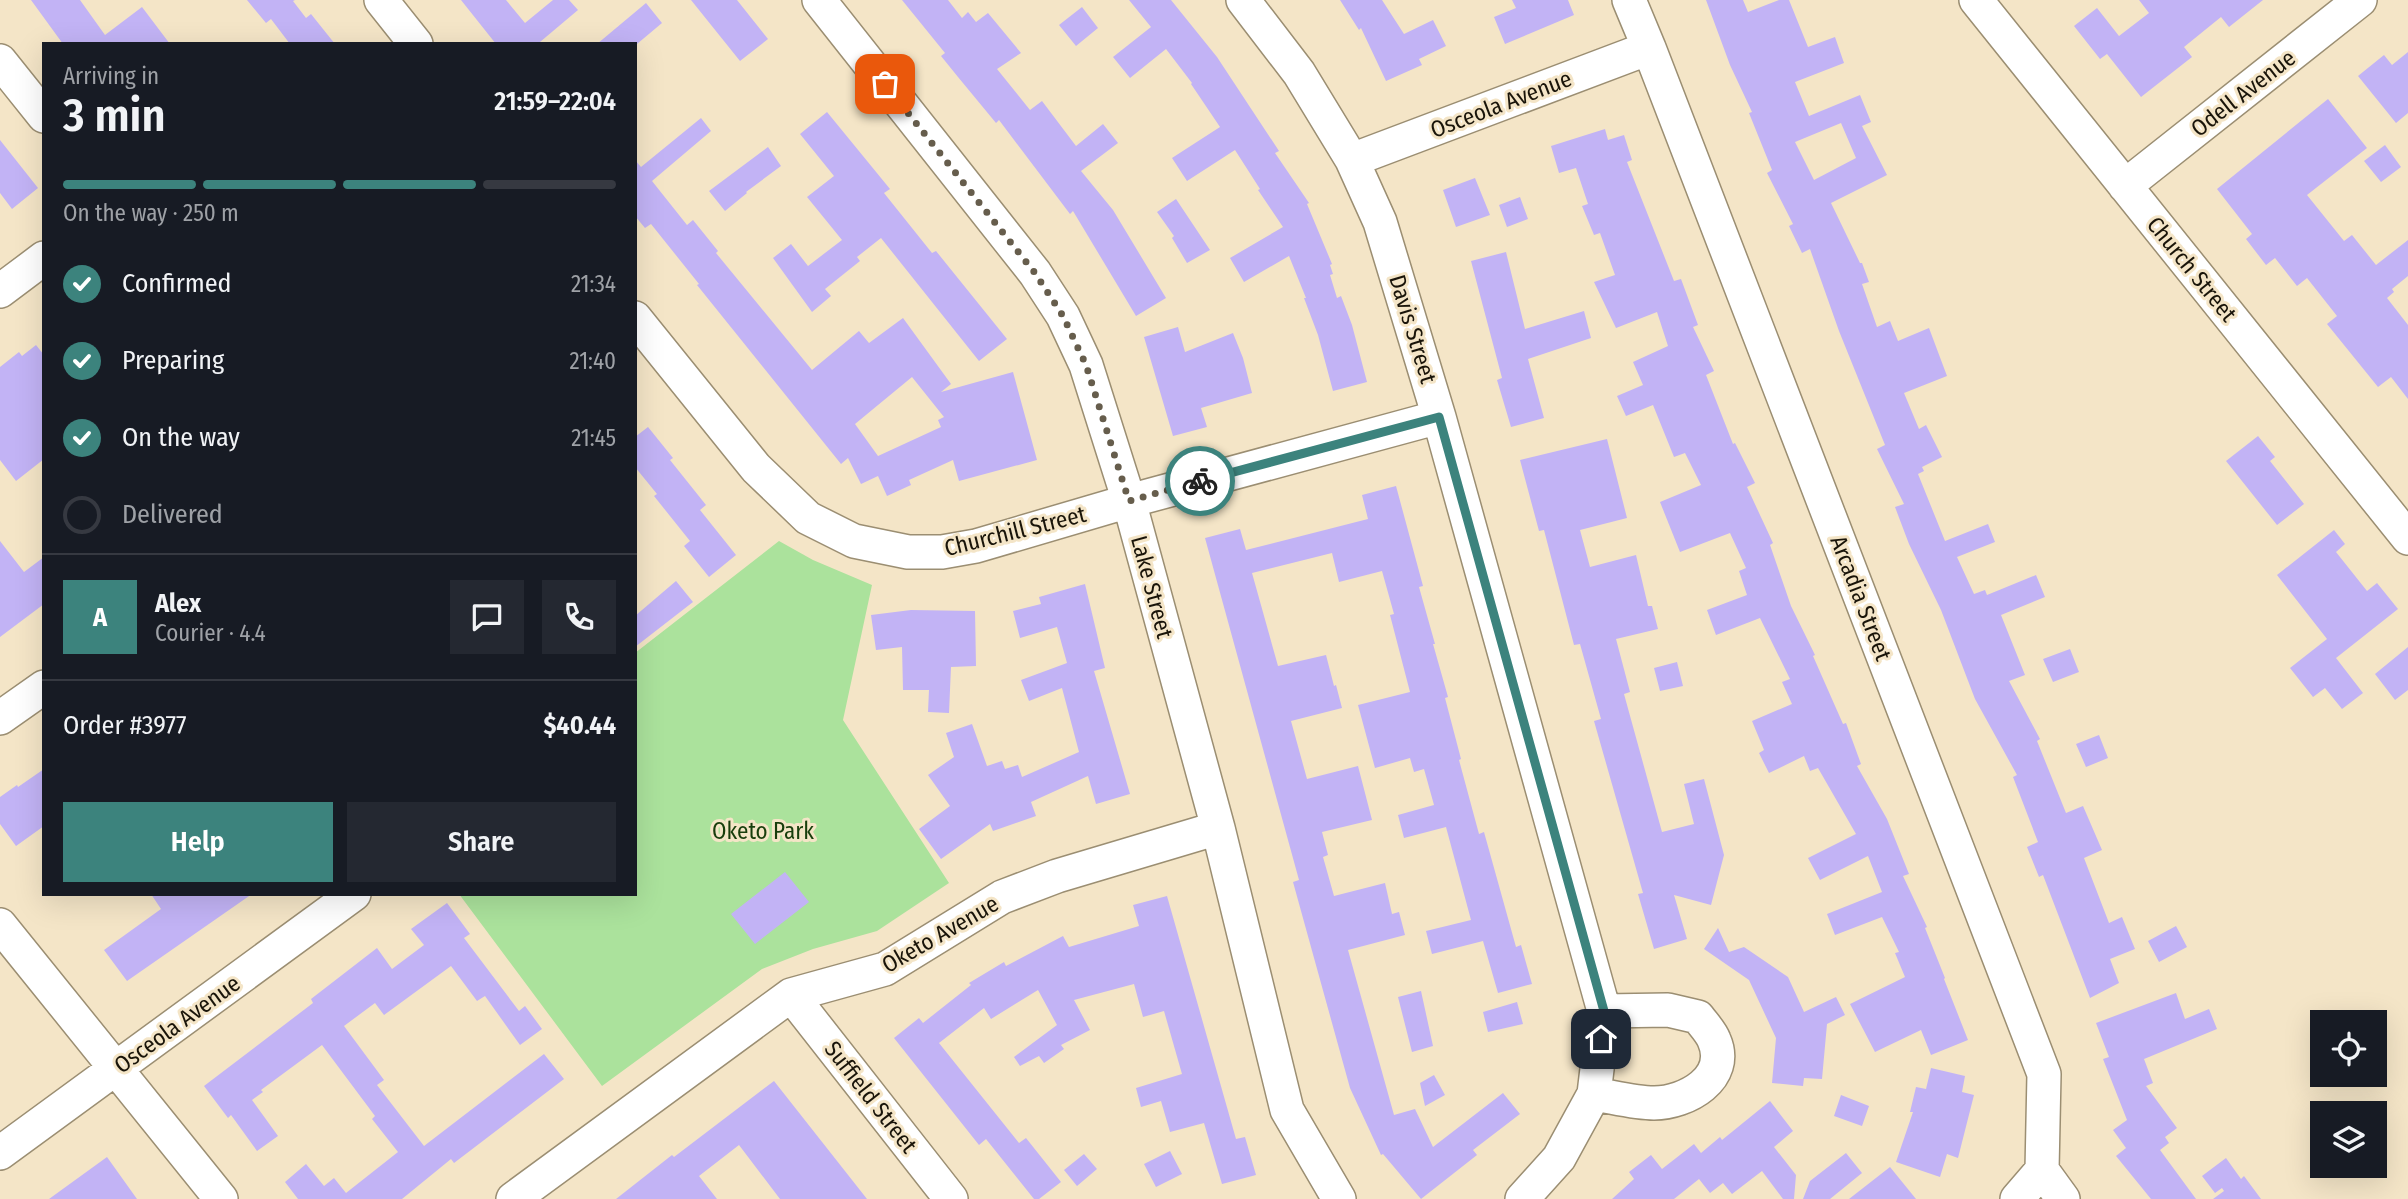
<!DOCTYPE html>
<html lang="en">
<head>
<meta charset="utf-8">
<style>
	:root { --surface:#171b24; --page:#242831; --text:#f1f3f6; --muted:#9ea1a6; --line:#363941; --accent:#3c837d }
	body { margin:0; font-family:"Fira Sans Condensed",sans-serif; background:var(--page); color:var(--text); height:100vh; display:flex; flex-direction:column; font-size:26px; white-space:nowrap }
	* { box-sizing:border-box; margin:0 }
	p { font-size:23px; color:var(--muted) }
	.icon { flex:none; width:38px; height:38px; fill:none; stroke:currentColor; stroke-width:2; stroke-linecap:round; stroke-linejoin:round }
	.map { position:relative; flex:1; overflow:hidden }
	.side { position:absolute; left:42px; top:42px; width:595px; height:854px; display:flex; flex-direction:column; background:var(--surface); border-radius:0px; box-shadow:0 7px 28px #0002 }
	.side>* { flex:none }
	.tools { position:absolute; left:2310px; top:1010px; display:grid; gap:14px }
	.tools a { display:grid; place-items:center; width:77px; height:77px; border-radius:0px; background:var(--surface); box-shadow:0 7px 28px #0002; font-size:35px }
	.pin { position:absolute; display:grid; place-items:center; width:60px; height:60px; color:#fff; margin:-30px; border-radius:14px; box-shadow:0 4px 10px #0006 }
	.courier { position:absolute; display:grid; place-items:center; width:70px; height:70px; margin:-35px; border:5px solid #3c837d; border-radius:50%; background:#fff; color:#222; box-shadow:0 2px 9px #0007 }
	.summary em { font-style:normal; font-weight:600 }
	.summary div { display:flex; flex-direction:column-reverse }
	.summary { display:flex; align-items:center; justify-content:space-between; height:119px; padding:0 21px }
	h1 { font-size:46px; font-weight:600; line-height:52px }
	.bar { display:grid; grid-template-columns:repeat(4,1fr); gap:10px 7px; align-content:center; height:84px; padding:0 21px }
	.bar i { height:9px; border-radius:5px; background:var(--line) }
	.bar .selected { background:var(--accent) }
	.bar p { grid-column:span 4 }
	.line { display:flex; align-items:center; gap:18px; padding:0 21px; border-top:2px solid var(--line) }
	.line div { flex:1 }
	.round { display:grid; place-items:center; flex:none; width:74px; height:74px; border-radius:0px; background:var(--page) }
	ol { padding:0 21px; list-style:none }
	li { display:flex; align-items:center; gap:21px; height:77px }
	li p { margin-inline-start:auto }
	li .icon { padding:7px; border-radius:50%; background:var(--accent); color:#fff; stroke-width:4 }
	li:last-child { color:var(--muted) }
	li i { width:38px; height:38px; border:4px solid var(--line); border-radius:50% }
	.cta { display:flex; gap:14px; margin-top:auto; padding:14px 21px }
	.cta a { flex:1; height:80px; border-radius:0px; background:var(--accent); color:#fff; font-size:28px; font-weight:600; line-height:80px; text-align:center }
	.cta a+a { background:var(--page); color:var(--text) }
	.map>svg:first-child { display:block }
	.green { fill:#abe29c }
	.building { fill:#c2b3f5; fill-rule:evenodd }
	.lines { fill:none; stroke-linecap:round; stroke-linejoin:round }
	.minor-casing { stroke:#9b8e72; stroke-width:36 }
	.minor { stroke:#fff; stroke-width:33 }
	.done { stroke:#665d4c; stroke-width:7; stroke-dasharray:0 12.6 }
	.route { stroke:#3c837d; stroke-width:9 }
	.labels { text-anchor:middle; stroke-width:6; stroke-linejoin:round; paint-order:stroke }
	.street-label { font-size:23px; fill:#191409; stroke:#f4e5c7 }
	.park-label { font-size:23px; fill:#183e0c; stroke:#f4e5c7 }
</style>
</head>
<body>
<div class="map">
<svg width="2408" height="1199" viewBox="0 0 2408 1199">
	<rect width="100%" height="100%" fill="#f4e5c7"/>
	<path class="green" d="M 779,541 L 813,560 L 872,585 L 843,720 L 949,883 L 877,931 L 813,949 L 762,969 L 602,1086 L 459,894 L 635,894 L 635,653 Z"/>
	<path class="building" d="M 31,0 L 80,0 L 105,35 L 142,7 L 170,44 L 63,44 Z
		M 247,0 L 295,0 L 293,1 L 306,18 L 311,14 L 335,44 L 290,44 L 271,19 L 266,23 Z
		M 461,0 L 506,0 L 525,23 L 553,0 L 569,0 L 578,10 L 540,42 L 541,44 L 496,44 Z
		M 691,0 L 737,0 L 768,39 L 740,61 Z
		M 902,0 L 948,0 L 962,18 L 968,12 L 976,22 L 988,13 L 1021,53 L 997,69 L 1030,110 L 1042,101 L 1076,146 L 1103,124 L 1118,143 L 1081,171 L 1113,210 L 1166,298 L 1136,316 L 1073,211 L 1070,214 L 999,120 L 996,123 L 958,77 L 941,56 L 945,53 Z
		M 1129,0 L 1171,0 L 1217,57 L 1279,151 L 1275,153 L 1309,203 L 1307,204 L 1332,264 L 1330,265 L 1333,274 L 1330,275 L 1337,298 L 1341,296 L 1352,325 L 1367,382 L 1333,391 L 1318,335 L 1304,298 L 1306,298 L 1289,256 L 1244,282 L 1230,258 L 1283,227 L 1258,190 L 1260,189 L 1235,150 L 1187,181 L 1172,158 L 1220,127 L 1191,84 L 1192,83 L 1166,49 L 1130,78 L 1113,57 L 1151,27 Z
		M 1340,0 L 1382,0 L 1404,34 L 1433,20 L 1446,46 L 1419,59 L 1422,65 L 1386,81 L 1361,28 L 1359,30 Z
		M 1512,0 L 1568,0 L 1574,15 L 1505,44 L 1494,17 L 1516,8 Z
		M 1706,0 L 1743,0 L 1748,12 L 1779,0 L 1789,0 L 1808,47 L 1835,37 L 1844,63 L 1795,82 L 1809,116 L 1860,95 L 1871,122 L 1862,126 L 1887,175 L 1831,203 L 1860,263 L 1862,263 L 1869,282 L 1862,284 L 1877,327 L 1890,321 L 1898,341 L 1929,328 L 1947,376 L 1904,393 L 1919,429 L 1926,425 L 1942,457 L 1922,467 L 1924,471 L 1918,474 L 1945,541 L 1988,524 L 1995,542 L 1957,557 L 1974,594 L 1985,590 L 1987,595 L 2036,575 L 2045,597 L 2001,615 L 2025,675 L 2009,681 L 2040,739 L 2037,741 L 2066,813 L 2083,806 L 2102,850 L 2084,858 L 2109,923 L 2122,917 L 2135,949 L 2110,959 L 2119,983 L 2090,998 L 2043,875 L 2039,877 L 2027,847 L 2038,842 L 2013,777 L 2017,775 L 1975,699 L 1941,610 L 1909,544 L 1895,507 L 1904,504 L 1877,449 L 1885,445 L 1839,331 L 1810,249 L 1802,253 L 1789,226 L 1793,224 L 1767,173 L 1772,170 L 1749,113 L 1752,112 L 1730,65 ZM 1841,123 L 1856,158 L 1814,180 L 1795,142 Z
		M 2139,0 L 2263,0 L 2229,27 L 2221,17 L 2184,47 L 2192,57 L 2141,97 L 2107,54 L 2100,59 L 2074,26 L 2097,8 L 2119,36 L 2149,13 Z
		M 646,3 L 662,23 L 637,44 L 597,44 Z
		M 1082,7 L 1098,28 L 1076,46 L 1059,25 Z
		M 2408,52 L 2408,113 L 2396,123 L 2358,76 L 2384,55 L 2392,65 Z
		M 2328,99 L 2367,148 L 2307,195 L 2344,241 L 2352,235 L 2376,265 L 2408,240 L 2408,276 L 2392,289 L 2394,292 L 2387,298 L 2408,325 L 2408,399 L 2391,377 L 2378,387 L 2327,324 L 2337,316 L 2307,278 L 2297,286 L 2275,258 L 2266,265 L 2246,239 L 2252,234 L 2217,189 Z
		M 827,112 L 890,189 L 884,193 L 932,253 L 936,251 L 1007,339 L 979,361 L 881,238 L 857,257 L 860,261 L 825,289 L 831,296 L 812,312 L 773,258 L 791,244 L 808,266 L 842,240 L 807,197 L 834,176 L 800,134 Z
		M 701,118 L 711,131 L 652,181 L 687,225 L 693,220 L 718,251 L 716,253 L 812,370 L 859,331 L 869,343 L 903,318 L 951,384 L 941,392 L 1013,372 L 1037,460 L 959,481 L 953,460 L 909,480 L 911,485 L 887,496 L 878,476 L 861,484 L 848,458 L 841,464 L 697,285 L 699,284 L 651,224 L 645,228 L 635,216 L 635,160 L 641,167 ZM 912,377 L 944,417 L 938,420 L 941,427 L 878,456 L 855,424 Z
		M 1605,129 L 1608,140 L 1624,135 L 1632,160 L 1627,162 L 1674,281 L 1681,279 L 1698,325 L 1693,327 L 1714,371 L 1706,375 L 1733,444 L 1735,443 L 1755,483 L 1747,487 L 1773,543 L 1770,545 L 1791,606 L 1815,655 L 1813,656 L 1843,724 L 1846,723 L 1861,764 L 1857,766 L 1887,819 L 1909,874 L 1903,876 L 1927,927 L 1925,928 L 1945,978 L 1944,979 L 1968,1040 L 1931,1055 L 1921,1030 L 1875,1052 L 1850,1004 L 1905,977 L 1895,953 L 1899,952 L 1882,917 L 1835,935 L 1827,914 L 1882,892 L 1868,856 L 1820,880 L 1808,858 L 1856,834 L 1818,768 L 1810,771 L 1804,756 L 1769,773 L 1759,753 L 1764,750 L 1752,721 L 1792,704 L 1782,682 L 1790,679 L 1760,618 L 1716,635 L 1707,610 L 1747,595 L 1739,571 L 1746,568 L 1730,533 L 1680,552 L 1660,502 L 1701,485 L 1685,453 L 1674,457 L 1653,405 L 1626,416 L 1617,396 L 1643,385 L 1633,362 L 1668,346 L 1657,312 L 1616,328 L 1594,282 L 1615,275 L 1600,233 L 1594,235 L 1582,206 L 1588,204 L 1576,168 L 1559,173 L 1551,146 Z
		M 0,140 L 38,188 L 12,209 L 0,193 Z
		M 2385,145 L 2401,167 L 2381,182 L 2364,161 Z
		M 768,147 L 781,166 L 746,192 L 747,193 L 725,211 L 709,191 Z
		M 1475,178 L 1490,215 L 1456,227 L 1443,190 Z
		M 1520,197 L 1528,219 L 1507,227 L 1499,205 Z
		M 1176,199 L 1210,250 L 1187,263 L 1172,238 L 1174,236 L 1157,212 Z
		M 1506,252 L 1525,329 L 1584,311 L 1591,338 L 1528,359 L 1544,418 L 1511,427 L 1497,380 L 1502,378 L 1471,261 Z
		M 1178,327 L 1185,352 L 1233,333 L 1243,358 L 1252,393 L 1201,408 L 1207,427 L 1173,436 L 1144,337 Z
		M 36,345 L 44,355 L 44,459 L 16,481 L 0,460 L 0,367 L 19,352 L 22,356 Z
		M 648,427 L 673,458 L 670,460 L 706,505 L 700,510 L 736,555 L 709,577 L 684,546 L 690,541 L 654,496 L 657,494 L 635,467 L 635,437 Z
		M 2258,436 L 2275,457 L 2270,461 L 2304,504 L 2277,525 L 2226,461 Z
		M 1607,439 L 1627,518 L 1580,530 L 1590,567 L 1636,555 L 1648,606 L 1652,606 L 1658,629 L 1616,639 L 1630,692 L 1624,694 L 1662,832 L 1694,824 L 1684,784 L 1704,779 L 1724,855 L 1711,905 L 1674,895 L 1687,939 L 1654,949 L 1638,894 L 1643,893 L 1594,721 L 1601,719 L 1580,644 L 1574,645 L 1544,530 L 1539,531 L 1520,460 Z
		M 1396,486 L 1423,586 L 1419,587 L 1435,644 L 1433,644 L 1448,697 L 1445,698 L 1461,759 L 1459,760 L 1479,834 L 1484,832 L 1516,947 L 1521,945 L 1532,984 L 1498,993 L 1483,941 L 1432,954 L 1426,931 L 1471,920 L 1446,827 L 1404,838 L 1398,815 L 1434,805 L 1424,769 L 1414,772 L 1410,758 L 1375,768 L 1358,705 L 1410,692 L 1390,615 L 1394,614 L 1382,571 L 1339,582 L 1332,553 L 1252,573 L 1278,666 L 1326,655 L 1334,686 L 1336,685 L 1342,708 L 1291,721 L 1307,779 L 1358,766 L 1372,820 L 1322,832 L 1328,855 L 1323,857 L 1334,896 L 1385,883 L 1392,914 L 1399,912 L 1405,935 L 1348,950 L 1394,1115 L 1415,1109 L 1433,1147 L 1503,1093 L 1520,1114 L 1473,1150 L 1477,1155 L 1421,1199 L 1383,1154 L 1381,1155 L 1350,1088 L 1293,882 L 1299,880 L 1205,538 L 1240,529 L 1246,550 L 1368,519 L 1362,495 Z
		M 2334,530 L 2345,544 L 2336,552 L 2367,591 L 2377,583 L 2398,609 L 2336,658 L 2363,693 L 2342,709 L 2325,688 L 2313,697 L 2290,668 L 2327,639 L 2277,575 Z
		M 0,541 L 24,572 L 44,557 L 44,604 L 0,637 Z
		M 676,581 L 693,602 L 635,647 L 635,616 Z
		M 1085,584 L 1105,668 L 1094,671 L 1130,794 L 1096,804 L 1088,776 L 1031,802 L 1036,816 L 993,831 L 990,824 L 941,859 L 919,829 L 950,806 L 928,775 L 954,757 L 946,733 L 972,724 L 987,766 L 1002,761 L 1005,769 L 1018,765 L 1022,777 L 1079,752 L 1062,688 L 1029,701 L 1021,680 L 1067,663 L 1057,627 L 1020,638 L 1013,611 L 1041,604 L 1039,597 Z
		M 911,610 L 975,611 L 976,666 L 951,667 L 949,713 L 928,712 L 929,690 L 903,690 L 902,647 L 876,650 L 871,615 Z
		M 2408,647 L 2408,690 L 2395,700 L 2375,674 Z
		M 2070,649 L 2079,672 L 2053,682 L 2043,659 Z
		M 1677,662 L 1683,686 L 1660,691 L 1654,668 Z
		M 2099,735 L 2108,758 L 2086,767 L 2076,744 Z
		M 44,769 L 44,826 L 16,846 L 0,824 L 0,797 L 17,785 L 18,787 Z
		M 785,872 L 809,902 L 755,944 L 731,914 Z
		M 151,894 L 252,894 L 127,981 L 104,950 L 161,909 Z
		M 1167,896 L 1236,1139 L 1245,1137 L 1256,1175 L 1222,1184 L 1204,1123 L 1170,1132 L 1161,1101 L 1141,1107 L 1136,1088 L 1182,1074 L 1164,1011 L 1143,1017 L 1134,984 L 1074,1000 L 1090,1030 L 1061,1045 L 1064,1049 L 1044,1063 L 1039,1056 L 1020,1066 L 1014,1057 L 1057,1025 L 1038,990 L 991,1019 L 984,1008 L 939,1043 L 1019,1143 L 1026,1138 L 1061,1182 L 1039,1199 L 1034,1199 L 986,1139 L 979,1145 L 894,1038 L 919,1018 L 923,1023 L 971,985 L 969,983 L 1004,962 L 1006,966 L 1063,936 L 1069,947 L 1139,926 L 1133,905 Z
		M 447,903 L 470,934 L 464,938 L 519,1011 L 525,1006 L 542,1029 L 520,1045 L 485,996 L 477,1001 L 451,966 L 384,1015 L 375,1003 L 344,1026 L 384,1080 L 377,1085 L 424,1146 L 544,1054 L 564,1079 L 454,1163 L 451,1159 L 402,1199 L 298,1199 L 285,1182 L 306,1164 L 324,1186 L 334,1178 L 346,1193 L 398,1152 L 372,1119 L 375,1116 L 322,1045 L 261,1090 L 263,1092 L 252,1100 L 278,1136 L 257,1151 L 231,1115 L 228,1118 L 204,1086 L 313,1003 L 311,999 L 377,948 L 392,969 L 424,945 L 411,929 Z
		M 2176,926 L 2187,947 L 2159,962 L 2148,941 Z
		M 1718,928 L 1729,952 L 1744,947 L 1788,977 L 1804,1012 L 1836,997 L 1845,1015 L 1827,1024 L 1822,1079 L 1804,1078 L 1803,1086 L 1772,1083 L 1776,1038 L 1749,980 L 1704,949 Z
		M 1421,991 L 1433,1046 L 1412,1052 L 1398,997 Z
		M 2176,993 L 2185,1019 L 2209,1009 L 2217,1029 L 2144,1059 L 2153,1083 L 2146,1086 L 2177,1128 L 2165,1137 L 2169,1143 L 2160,1150 L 2196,1199 L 2151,1199 L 2116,1156 L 2126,1148 L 2113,1130 L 2127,1120 L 2103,1059 L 2109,1057 L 2096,1023 Z
		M 1517,1002 L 1523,1024 L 1488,1032 L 1483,1012 Z
		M 1931,1068 L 1965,1076 L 1962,1092 L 1974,1095 L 1958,1158 L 1947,1154 L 1940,1177 L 1896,1162 L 1913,1112 L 1910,1112 L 1916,1087 L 1926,1089 Z
		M 1434,1075 L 1445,1095 L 1425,1106 L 1420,1083 Z
		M 774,1081 L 867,1199 L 780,1199 L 739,1145 L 699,1176 L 717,1199 L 616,1199 L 672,1155 L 674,1157 Z
		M 1841,1095 L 1869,1106 L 1862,1126 L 1834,1116 Z
		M 1770,1101 L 1793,1131 L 1774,1147 L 1796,1175 L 1794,1199 L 1783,1199 L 1762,1171 L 1732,1194 L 1723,1183 L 1710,1193 L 1699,1179 L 1674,1199 L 1612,1199 L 1634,1179 L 1629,1172 L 1651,1155 L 1662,1169 L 1694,1144 L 1701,1153 L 1720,1137 L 1722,1140 Z
		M 1170,1151 L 1182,1174 L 1156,1187 L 1144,1164 Z
		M 1846,1153 L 1862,1173 L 1830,1199 L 1803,1199 L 1810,1181 Z
		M 1084,1154 L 1097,1169 L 1077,1186 L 1064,1170 Z
		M 107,1157 L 137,1199 L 49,1199 Z
		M 2226,1158 L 2241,1179 L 2244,1176 L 2261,1199 L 2213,1199 L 2224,1191 L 2222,1188 L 2215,1193 L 2202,1176 Z
		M 1890,1167 L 1916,1199 L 1849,1199 Z"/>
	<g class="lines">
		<defs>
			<path id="minor" d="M 381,0 L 416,44
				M 819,0 L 1035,273 L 1063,316 L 1086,365 L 1129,501 L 1218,828 L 1287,1110 L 1339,1199
				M 1243,0 L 1299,73 L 1352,160 L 1380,222 L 1439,417 L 1604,1011 L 1594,1094 L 1559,1158 L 1522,1199
				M 1629,0 L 1649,48 L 2044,1074 L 2042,1170 L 2063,1199
				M 1976,0 L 2408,538
				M 0,61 L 44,116
				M 1352,160 L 1649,48
				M 2125,186 L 2360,0
				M 0,291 L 44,258
				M 635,318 L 756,468 L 808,518 L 854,541 L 908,552 L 942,552 L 976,546 L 1129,501 L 1439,417
				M 0,718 L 44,687
				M 0,925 L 221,1199
				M 791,995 L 951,1199
				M 1594,1094 C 1613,1097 1635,1103 1654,1103 C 1686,1103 1731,1078 1714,1040 C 1711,1032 1703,1024 1698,1017 L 1668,1010 L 1604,1011
				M 0,1153 L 354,894
				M 513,1199 L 791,995 L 885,969 L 1002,897 L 1057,876 L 1218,828
				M 2017,1199 L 2042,1170"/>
		</defs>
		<use href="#minor" class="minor-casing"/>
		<use href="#minor" class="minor"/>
	</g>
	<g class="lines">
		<path class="done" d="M 885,84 L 1035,273 L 1063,316 L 1086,365 L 1129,501 L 1200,481"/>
		<path class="route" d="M 1200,481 L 1439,417 L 1604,1011 L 1601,1039"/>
	</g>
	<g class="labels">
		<g class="street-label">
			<text transform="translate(2243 93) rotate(-38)" y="8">Odell Avenue</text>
			<text transform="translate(1501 104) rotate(-21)" y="8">Osceola Avenue</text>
			<text transform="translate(2192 269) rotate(51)" y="8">Church Street</text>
			<text transform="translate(1413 329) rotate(73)" y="8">Davis Street</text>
			<text transform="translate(1015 531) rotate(-14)" y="8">Churchill Street</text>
			<text transform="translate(1152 587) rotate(75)" y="8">Lake Street</text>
			<text transform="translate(1861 598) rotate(69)" y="8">Arcadia Street</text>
			<text transform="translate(940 934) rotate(-30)" y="8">Oketo Avenue</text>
			<text transform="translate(177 1024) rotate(-36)" y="8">Osceola Avenue</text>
			<text transform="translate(871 1097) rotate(52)" y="8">Suffield Street</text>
		</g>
		<g class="park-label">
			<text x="763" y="839">Oketo Park</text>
		</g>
	</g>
</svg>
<div class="tools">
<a><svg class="icon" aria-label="locate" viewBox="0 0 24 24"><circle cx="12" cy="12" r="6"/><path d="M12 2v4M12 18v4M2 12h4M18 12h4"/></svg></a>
<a><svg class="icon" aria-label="layers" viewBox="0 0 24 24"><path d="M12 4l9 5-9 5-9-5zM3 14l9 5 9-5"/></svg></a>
</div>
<div class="pin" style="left:885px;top:84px;background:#ea580c"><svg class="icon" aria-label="bag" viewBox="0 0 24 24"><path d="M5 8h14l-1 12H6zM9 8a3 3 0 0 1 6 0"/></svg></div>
<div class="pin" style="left:1601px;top:1039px;background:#1f2937"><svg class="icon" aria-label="home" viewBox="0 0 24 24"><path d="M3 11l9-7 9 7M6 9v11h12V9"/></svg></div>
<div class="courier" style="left:1200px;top:481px"><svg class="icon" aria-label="bike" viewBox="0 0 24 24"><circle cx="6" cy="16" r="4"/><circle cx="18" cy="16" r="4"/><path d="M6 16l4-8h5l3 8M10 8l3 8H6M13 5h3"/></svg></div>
<section class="side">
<div class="summary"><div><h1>3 min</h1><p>Arriving in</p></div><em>21:59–22:04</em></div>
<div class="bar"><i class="selected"></i><i class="selected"></i><i class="selected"></i><i></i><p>On the way · 250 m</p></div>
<ol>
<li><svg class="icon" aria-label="check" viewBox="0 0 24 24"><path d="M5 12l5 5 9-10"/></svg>Confirmed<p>21:34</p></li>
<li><svg class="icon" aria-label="check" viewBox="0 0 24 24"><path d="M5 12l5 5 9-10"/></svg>Preparing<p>21:40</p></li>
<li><svg class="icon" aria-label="check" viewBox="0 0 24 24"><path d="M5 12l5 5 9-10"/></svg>On the way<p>21:45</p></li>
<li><i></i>Delivered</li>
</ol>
<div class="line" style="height:126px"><b class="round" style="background:var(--accent);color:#fff">A</b><div><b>Alex</b><p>Courier · 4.4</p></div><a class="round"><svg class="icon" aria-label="chat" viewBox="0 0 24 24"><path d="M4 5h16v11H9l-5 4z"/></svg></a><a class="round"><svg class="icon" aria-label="phone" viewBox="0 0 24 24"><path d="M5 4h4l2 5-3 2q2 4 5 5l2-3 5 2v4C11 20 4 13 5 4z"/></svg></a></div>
<div class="line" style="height:91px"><div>Order #3977</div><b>$40.44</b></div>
<div class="cta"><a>Help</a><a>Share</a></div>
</section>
</div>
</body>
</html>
